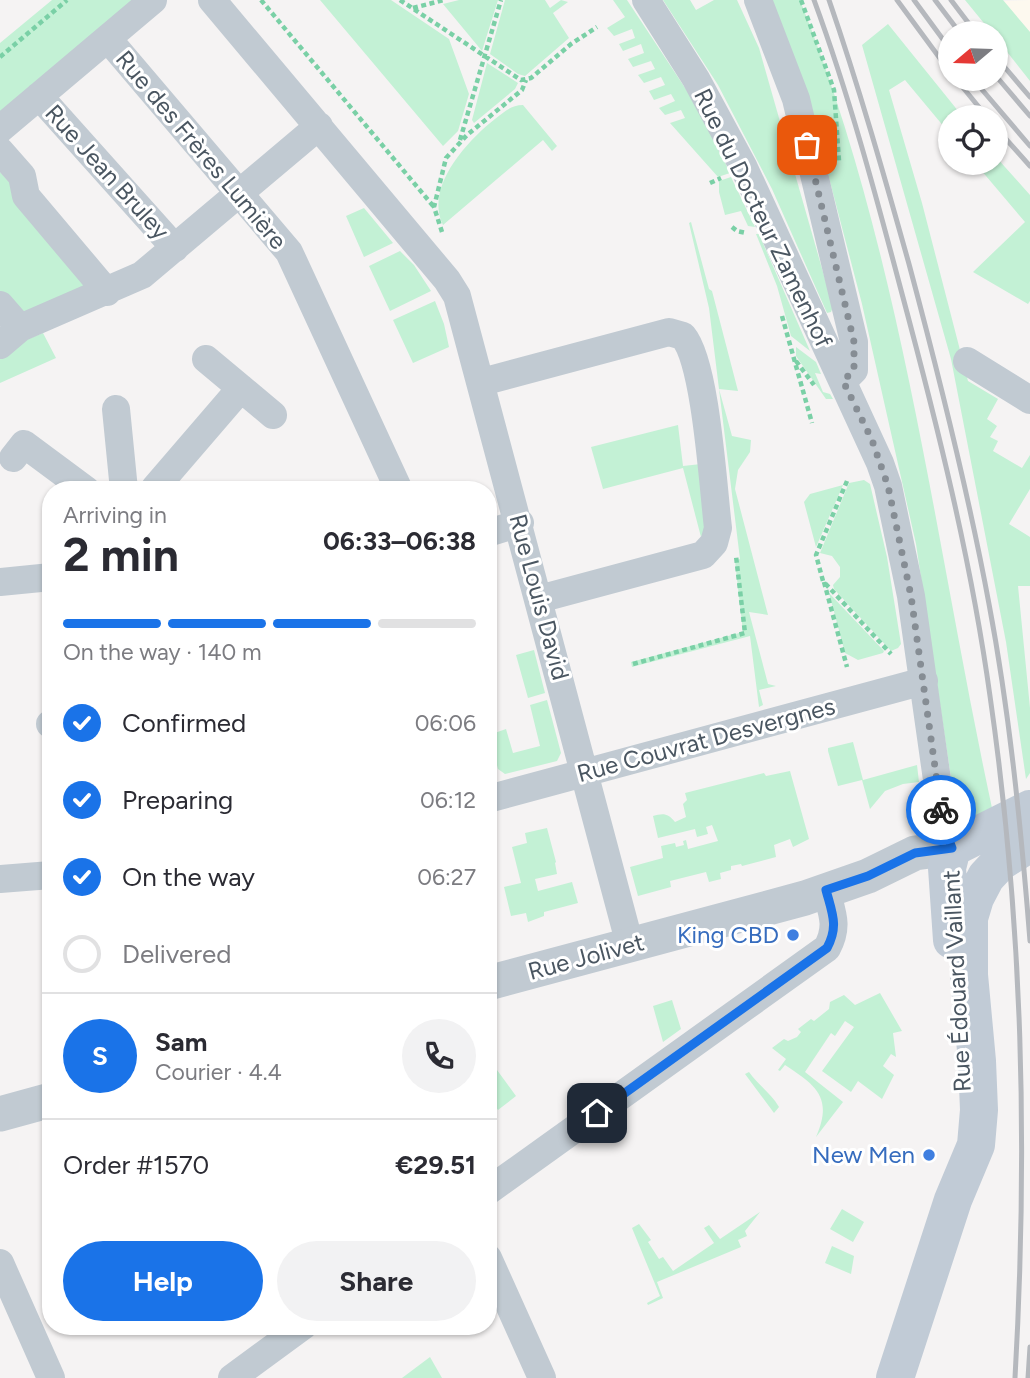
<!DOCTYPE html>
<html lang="en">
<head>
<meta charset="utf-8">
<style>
	:root { --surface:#fff; --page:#f2f2f3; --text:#2b2b33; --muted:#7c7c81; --line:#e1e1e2; --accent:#1a73e8 }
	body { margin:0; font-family:Figtree,sans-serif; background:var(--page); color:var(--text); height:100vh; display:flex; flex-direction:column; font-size:26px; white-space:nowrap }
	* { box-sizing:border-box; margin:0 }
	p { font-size:23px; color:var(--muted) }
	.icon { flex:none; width:38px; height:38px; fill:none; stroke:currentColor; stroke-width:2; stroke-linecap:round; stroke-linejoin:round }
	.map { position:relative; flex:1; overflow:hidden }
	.details { position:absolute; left:42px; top:481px; width:455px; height:854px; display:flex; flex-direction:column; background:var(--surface); border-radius:28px; box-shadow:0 2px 5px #0004 }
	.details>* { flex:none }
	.needle { width:46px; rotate:251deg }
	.controls { position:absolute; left:938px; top:21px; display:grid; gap:14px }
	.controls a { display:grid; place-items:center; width:70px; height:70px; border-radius:50%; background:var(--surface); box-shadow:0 2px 5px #0004; font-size:35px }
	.pin { position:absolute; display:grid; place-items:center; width:60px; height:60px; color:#fff; margin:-30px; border-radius:14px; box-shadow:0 4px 10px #0006 }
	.courier { position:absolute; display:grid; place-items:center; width:70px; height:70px; margin:-35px; border:5px solid #1a73e8; border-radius:50%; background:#fff; color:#222; box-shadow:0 2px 9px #0007 }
	.summary em { font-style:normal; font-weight:700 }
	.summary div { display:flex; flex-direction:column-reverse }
	.summary { display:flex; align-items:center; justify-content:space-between; height:119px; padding:0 21px }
	h1 { font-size:46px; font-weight:700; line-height:52px }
	.bar { display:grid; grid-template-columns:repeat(4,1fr); gap:10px 7px; align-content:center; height:84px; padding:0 21px }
	.bar i { height:9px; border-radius:5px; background:var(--line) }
	.bar .on { background:var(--accent) }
	.bar p { grid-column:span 4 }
	.line { display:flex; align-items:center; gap:18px; padding:0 21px; border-top:2px solid var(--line) }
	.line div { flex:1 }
	.round { display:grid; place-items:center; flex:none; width:74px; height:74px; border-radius:37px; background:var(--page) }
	ol { padding:0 21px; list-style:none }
	li { display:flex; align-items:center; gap:21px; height:77px }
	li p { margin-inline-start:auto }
	li .icon { padding:7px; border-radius:50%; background:var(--accent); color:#fff; stroke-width:4 }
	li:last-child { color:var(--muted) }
	li i { width:38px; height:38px; border:4px solid var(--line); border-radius:50% }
	.primary-button { display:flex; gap:14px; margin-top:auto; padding:14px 21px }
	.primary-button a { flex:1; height:80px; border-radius:42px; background:var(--accent); color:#fff; font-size:28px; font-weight:700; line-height:80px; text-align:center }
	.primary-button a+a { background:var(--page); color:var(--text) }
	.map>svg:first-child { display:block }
	.commercial { fill:#fdf9ef }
	.green { fill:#c3f1d5 }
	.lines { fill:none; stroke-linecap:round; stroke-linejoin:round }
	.path { stroke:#7ad0a6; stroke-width:4.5; stroke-dasharray:5 3.5; stroke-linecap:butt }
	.minor { stroke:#c1cad2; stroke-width:28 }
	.tertiary { stroke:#c1cad2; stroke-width:35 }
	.secondary { stroke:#c1cbd6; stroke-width:38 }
	.rail { stroke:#b5b8bd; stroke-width:5 }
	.done { stroke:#868d94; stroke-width:7; stroke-dasharray:0 12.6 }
	.route { stroke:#1a73e8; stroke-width:9 }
	.shop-dot { fill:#3f7fe0; stroke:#fff; stroke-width:2.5 }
	.labels { text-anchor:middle; stroke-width:6; stroke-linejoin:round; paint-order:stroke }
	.street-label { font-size:24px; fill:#4a5661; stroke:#fff }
	.shop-label { font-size:24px; fill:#366cbe; stroke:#fff; text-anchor:end }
</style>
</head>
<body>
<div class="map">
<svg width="1030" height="1378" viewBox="0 0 1030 1378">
	<rect width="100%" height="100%" fill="#f5f3f3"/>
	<path class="commercial" d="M 1030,0 L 1030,32 L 1003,1 Z"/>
	<path class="green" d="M 52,0 L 134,0 L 0,115 L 0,43 Z
		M 320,0 L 391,0 L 449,39 L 469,94 L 458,131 L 443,146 Z
		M 459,0 L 498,0 L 482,51 L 443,4 Z
		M 505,0 L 545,0 L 550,8 L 561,0 L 568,2 L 553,13 L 569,38 L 525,76 L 518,74 L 490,54 Z
		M 613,0 L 627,0 L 701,112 L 730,173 L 718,177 L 670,123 L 685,118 L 681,110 L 665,115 L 659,108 L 675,101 L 671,94 L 654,100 L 649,91 L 665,85 L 661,77 L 644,83 L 638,75 L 655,69 L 651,61 L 633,67 L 628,59 L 644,53 L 641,44 L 623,51 L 619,44 L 635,38 L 632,29 L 614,36 L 607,28 L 625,17 Z
		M 663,0 L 690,0 L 696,10 L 714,0 L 737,0 L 759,48 L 833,307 L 831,312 L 827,313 L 772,189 L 718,85 Z
		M 772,0 L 800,0 C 903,258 934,538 992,808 L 977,816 L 964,813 L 954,798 L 916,544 L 862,304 L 828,174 Z
		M 965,0 L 1003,0 L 1030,32 L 1030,81 L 996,38 L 996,33 L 992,33 Z
		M 888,24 L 963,117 L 950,117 L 950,134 L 905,80 L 889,90 L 922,203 L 968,381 L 998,399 L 987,419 L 997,426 L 990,437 L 998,441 L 993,451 L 1022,468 L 1030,455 L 1030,489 L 1009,524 L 1030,537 L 1030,586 L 1018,586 L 1030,708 L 1030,773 L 1026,779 L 1006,642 L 951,359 L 862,45 Z
		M 487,63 L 518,83 L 515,89 L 474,123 L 472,120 Z
		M 523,105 L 557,146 L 552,151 L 543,140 L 443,225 C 424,187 468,140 495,119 C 504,112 511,105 523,105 Z
		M 996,157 L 1030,195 L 1030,301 L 1028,304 L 973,272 L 1025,222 L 975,163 L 996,163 Z
		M 0,172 L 13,186 L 86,285 L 33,315 L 17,312 L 0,291 Z
		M 731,177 L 755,227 L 748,226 L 741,211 L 725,215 L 719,192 L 719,181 Z
		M 364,208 L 393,243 L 364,257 L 346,216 Z
		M 691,222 L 709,289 L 712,291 L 738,391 L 719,389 L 732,436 L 751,440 L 750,452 L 738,470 L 735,489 L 768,615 L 749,612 L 768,684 L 776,686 L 759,690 L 763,705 L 759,707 L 750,636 L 632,667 L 631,662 L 743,632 L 735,561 L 740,559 L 709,308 L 689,223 Z
		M 759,234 L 810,351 L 791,336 L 777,286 L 756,234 Z
		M 400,251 L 414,265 L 431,291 L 390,311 L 369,266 Z
		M 435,301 L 444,324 L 449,347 L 413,363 L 393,320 Z
		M 43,333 L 56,358 L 0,383 L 0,359 L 23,341 Z
		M 796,347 L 816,362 L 821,374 L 815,373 L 823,392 L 830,394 L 833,399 L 826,399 L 796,356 Z
		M 678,425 L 683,466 L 701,464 L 708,525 L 701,537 L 683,468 L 603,489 L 591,447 Z
		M 864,480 L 870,484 L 887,557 L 901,644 L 898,648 L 891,651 L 834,589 L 833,585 L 840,577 L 840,567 L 832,556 L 820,553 L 849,483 Z
		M 843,485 L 816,547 L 804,502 L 810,494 Z
		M 829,593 L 884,651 L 883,653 L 858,660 L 845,653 Z
		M 534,650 L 545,693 L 528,698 L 516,655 Z
		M 547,700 L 561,753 L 557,761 L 505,774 L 498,769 L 489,735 L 506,729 L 513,753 L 540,746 L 530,705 Z
		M 853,742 L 863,780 L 917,765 L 919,782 L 903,784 L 885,791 L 870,809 L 862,780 L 838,786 L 828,751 L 828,748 Z
		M 790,771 L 809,839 L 793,847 L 790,839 L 774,845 L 776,857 L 742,866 L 741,864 L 731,866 L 731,870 L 720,873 L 721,879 L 709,882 L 706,872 L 670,881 L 671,887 L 638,896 L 630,867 L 663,858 L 661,846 L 675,843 L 676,847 L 684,845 L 683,841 L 686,840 L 688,849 L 718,841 L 712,825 L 706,827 L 708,834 L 697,837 L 695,829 L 658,838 L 653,816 C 663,813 668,813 675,822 L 686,817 L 683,804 L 687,800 L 685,793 L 764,773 L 766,776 Z
		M 547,828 L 556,862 L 555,863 L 557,874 L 535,879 L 538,891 L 572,882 L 578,903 L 544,912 L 544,916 L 528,922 L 526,913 L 511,916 L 504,887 L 521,883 L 512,847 L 527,843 L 525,833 Z
		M 880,993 L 902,1031 L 893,1033 L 896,1057 L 891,1054 L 883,1066 L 894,1075 L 882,1099 L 858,1081 L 851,1092 L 822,1071 L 854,1027 L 845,1021 L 835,1036 L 831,1033 L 805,1072 L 843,1102 L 816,1137 C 833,1098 817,1086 785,1065 L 780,1071 L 778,1070 L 786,1059 L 772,1048 L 784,1039 L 788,1041 L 797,1037 L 801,1032 L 798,1029 L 811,1019 L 814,1021 L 829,1009 L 830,1002 L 844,995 L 855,1005 Z
		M 672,1000 L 681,1029 L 663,1042 L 653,1006 Z
		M 497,1070 L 516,1096 L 498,1110 L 488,1096 L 488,1077 Z
		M 749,1072 C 758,1085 771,1093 779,1107 L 774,1113 L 745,1074 Z
		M 842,1209 L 864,1222 L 853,1242 L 830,1229 Z
		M 760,1212 L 745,1231 L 747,1236 L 738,1240 L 741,1247 L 657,1282 L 663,1298 L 648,1305 L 647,1303 L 660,1296 L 632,1228 L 639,1224 L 651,1240 L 648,1242 L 659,1259 L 663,1257 L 673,1271 L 714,1243 L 704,1228 L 709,1225 L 720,1239 Z
		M 832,1246 L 854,1256 L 851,1274 L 825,1263 Z
		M 430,1357 L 442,1378 L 402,1378 Z"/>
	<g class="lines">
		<path class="path" d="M 261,0 L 434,207
			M 400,0 L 521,80 L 531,78 L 571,44 L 597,27
			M 801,0 L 834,90 L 839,161
			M 413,8 L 444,0
			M 0,57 L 67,0
			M 460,140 L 501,0
			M 710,183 L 721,178
			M 732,227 L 737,231 L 746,233
			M 442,232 L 434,207 L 446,158 L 467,135 L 522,90 L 526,80
			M 782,316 L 812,423
			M 796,361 L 814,385
			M 847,481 L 816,555 L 823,581 L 891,654
			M 824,582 L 847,667
			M 633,664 L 745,633 L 736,556"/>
		<path class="minor" d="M 212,0 L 447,280 L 457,296 L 630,945
			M 646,0 L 696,79 L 744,168 L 880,463 L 888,486 L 911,596 L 942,815 L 952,848
			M 758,0 L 796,99 L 854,342 L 854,370 L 843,381
			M 108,39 L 289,252 L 399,490
			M 39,96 L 175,248
			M 0,129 L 153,0
			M 0,151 L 22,176 L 26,196 L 107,292
			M 0,305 L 20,328
			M 0,345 L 20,328 L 142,275 L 319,126
			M 206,359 L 273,415
			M 967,361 L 1030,400
			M 482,382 L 669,332 L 683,336 C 706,363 713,487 718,528 L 714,543 L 703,555 L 539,599
			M 116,409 L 124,490
			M 13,458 L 24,444 L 86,490
			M 155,488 L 241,388
			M 488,533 L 520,523
			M 0,582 L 51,577
			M 50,724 L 51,724
			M 488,799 L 924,681
			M 0,879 L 51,875
			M 488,1191 L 827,948 C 839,926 832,913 826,890
			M 488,1258 L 542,1378
			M 0,1263 L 51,1378
			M 232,1378 L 303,1326"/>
		<path class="tertiary" d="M 488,983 L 805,898 L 868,876 L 915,853 L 952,848
			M 0,1114 L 51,1100"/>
		<path class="secondary" d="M 952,940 L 947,868 L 952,848 L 1030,809
			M 895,1378 L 953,1200 L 976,1145 L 979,1110 L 977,1061 L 969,975 L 969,918 L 975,898 L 986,877 L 1000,862 L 1030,843"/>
		<path class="rail" d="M 814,0 C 849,95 875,192 901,290 C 937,424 971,559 990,696 C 1023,925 1028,1148 1015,1378
			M 829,0 C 859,87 884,175 909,264 C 939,376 968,490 989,604 C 1010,715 1021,828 1030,941
			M 897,0 L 950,72
			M 914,0 L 950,49
			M 935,0 L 960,33
			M 951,0 L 976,33
			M 996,57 L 1030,97
			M 996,76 L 1030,116
			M 956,79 L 987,117
			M 973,79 L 1030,146
			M 996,128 L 1030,166
			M 1028,1378 L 1030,1347"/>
	</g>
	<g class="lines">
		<path class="done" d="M 807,145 L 854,342 L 854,370 L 843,381 L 872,440 L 888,486 L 911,596 L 941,810"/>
		<path class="route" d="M 597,1113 L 827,948 C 839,926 832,913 826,890 L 868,876 L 915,853 L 952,848 L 947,835 L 941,810"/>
	</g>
	<g class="shop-dot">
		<circle cx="793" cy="935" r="7"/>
		<circle cx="929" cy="1155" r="7"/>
	</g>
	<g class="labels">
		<g class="street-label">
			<text transform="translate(201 150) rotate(50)" y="8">Rue des Frères Lumière</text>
			<text transform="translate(107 172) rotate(48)" y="8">Rue Jean Bruley</text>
			<text transform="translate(763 218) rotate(64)" y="8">Rue du Docteur Zamenhof</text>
			<text transform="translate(539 597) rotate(75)" y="8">Rue Louis David</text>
			<text transform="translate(706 740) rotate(-15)" y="8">Rue Couvrat Desvergnes</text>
			<text transform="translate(586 957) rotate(-15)" y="8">Rue Jolivet</text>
			<text transform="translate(957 981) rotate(-93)" y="8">Rue Édouard Vaillant</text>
		</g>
		<g class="shop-label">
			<text x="779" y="943">King CBD</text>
			<text x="915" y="1163">New Men</text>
		</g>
	</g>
</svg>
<div class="controls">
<a><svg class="needle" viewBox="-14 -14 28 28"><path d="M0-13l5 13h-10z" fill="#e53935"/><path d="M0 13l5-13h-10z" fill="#7c7c81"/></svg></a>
<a><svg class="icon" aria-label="locate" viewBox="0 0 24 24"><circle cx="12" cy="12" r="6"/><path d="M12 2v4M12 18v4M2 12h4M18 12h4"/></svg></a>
</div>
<div class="pin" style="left:807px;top:145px;background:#ea580c"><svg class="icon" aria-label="bag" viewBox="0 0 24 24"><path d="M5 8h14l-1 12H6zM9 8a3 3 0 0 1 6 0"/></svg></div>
<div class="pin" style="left:597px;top:1113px;background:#1f2937"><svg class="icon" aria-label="home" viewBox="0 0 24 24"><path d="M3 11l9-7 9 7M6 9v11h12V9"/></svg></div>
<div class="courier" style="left:941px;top:810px"><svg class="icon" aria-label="bike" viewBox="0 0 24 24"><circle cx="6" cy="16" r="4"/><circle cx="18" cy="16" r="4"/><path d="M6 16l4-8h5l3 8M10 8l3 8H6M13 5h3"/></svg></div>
<section class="details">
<div class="summary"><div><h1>2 min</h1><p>Arriving in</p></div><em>06:33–06:38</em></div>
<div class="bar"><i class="on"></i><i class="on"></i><i class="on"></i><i></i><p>On the way · 140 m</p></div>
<ol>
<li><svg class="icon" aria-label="check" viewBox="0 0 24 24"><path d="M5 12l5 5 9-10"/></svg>Confirmed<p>06:06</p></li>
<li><svg class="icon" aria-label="check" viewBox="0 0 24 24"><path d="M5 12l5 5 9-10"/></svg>Preparing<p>06:12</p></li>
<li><svg class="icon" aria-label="check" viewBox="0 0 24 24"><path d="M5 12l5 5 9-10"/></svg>On the way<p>06:27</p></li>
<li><i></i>Delivered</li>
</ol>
<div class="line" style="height:126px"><b class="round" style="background:var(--accent);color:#fff">S</b><div><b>Sam</b><p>Courier · 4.4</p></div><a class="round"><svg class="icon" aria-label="phone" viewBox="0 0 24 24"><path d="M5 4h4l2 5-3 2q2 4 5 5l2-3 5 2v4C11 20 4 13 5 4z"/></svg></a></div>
<div class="line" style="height:91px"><div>Order #1570</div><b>€29.51</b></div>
<div class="primary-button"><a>Help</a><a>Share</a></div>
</section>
</div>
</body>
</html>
